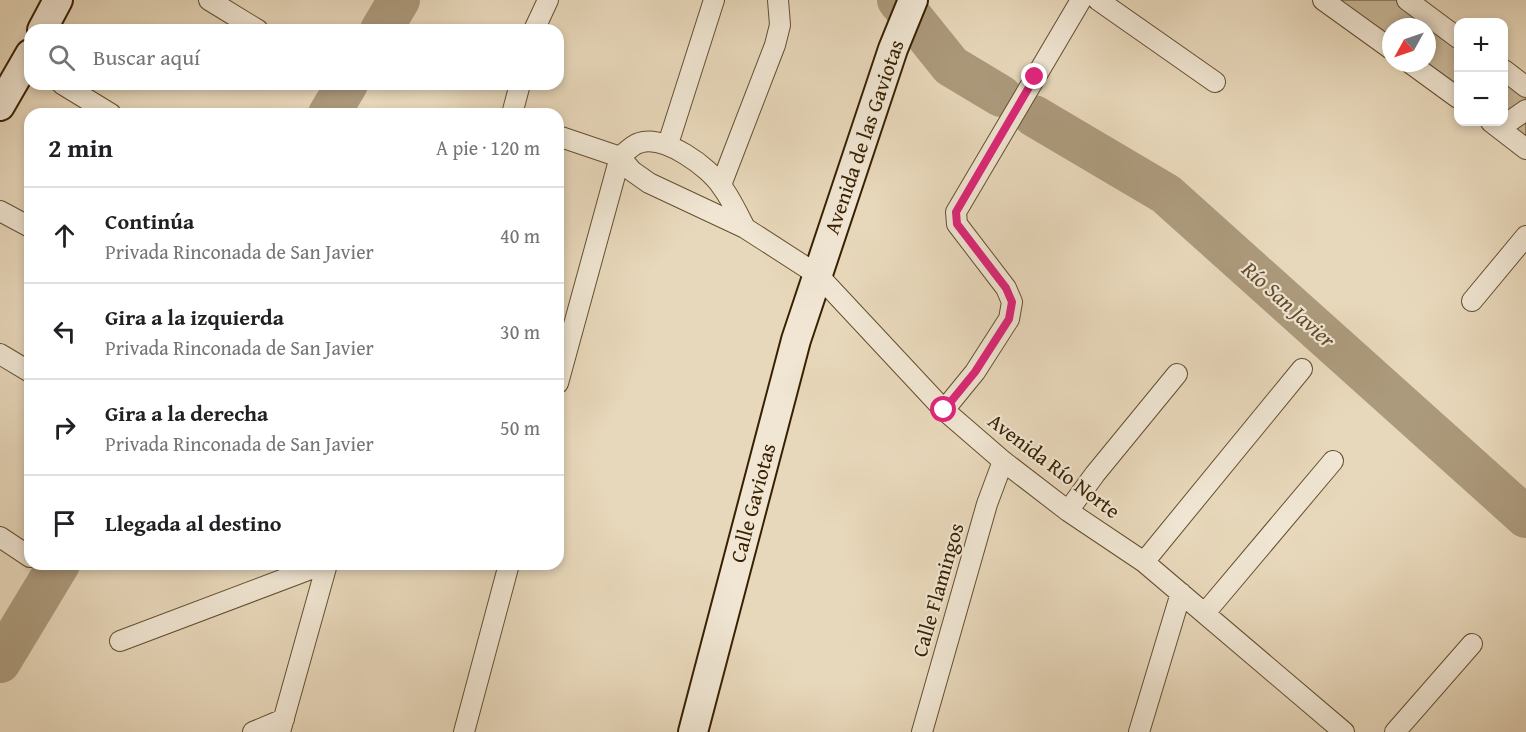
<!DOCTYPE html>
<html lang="es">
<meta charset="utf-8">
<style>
body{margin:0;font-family:"Gentium Book Plus",serif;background:#f6f6f6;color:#202124}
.controls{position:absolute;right:18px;top:18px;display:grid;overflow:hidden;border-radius:12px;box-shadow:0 3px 9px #0003}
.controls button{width:54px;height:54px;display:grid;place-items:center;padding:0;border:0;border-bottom:2px solid #e0e0e0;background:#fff;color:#202124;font:30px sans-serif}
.compass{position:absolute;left:1382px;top:18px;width:54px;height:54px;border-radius:50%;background:#fff;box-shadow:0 3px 9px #0003;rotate:230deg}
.stop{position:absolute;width:18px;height:18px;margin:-14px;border:4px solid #db2777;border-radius:50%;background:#fff}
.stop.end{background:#db2777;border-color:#fff;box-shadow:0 2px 6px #0008}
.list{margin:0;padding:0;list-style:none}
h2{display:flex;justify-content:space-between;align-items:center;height:78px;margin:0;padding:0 24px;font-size:26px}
h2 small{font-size:20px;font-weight:400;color:#757577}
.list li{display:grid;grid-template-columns:39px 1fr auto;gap:18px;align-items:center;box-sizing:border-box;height:96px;padding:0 24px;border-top:2px solid #e0e0e0}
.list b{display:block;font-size:22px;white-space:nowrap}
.list p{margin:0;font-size:20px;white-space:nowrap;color:#757577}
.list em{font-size:20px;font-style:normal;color:#757577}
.icon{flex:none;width:33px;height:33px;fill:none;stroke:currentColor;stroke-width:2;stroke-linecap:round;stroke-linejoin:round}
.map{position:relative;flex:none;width:1526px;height:732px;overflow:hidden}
.search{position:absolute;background:#fff;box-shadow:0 3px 9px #0003;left:24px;top:24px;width:540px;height:66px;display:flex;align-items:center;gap:15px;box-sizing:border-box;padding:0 21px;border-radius:18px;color:#757577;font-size:22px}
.panel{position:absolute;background:#fff;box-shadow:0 3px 9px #0003;left:24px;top:108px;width:540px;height:462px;border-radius:18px}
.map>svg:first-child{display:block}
</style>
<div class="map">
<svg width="1526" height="732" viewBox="0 0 1526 732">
<rect width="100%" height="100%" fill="#e8d8bb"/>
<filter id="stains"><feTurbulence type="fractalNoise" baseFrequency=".00333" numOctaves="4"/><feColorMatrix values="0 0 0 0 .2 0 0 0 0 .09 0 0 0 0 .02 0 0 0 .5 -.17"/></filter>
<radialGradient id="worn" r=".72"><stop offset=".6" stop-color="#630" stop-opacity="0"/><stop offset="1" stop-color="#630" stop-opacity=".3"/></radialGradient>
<path fill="#cab99b" stroke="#816d4e" stroke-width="1.5" d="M1329,0H1404L1458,39V94L1416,63H1427V27H1391V45Z
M1504,72L1526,89V143L1504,122Z"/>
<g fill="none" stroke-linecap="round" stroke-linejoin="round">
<path stroke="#ac9a7c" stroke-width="42" d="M898,0L951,66L1001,96
M381,30L399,0
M329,114L347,84
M1034,116L1166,194L1526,517
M0,662L59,564"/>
<defs>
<path id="street" d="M209,0L258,30
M1098,0L1215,82
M1323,0L1391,49
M1407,0L1458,38
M534,30L548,0
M1410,63L1458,98
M1504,70L1526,87
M62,84L111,114
M512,114L520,84
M1491,122L1526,149
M1500,128L1526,110
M558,136L620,157L632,171L649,183L745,228L818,275L944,410L1003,461L1068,511L1144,562L1344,732
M668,144L714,0
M620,157C625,153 632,145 639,143C664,134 709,167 722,187C731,199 738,214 745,228
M721,185L775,45L780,25L778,0
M0,211L30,227
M1472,301L1526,236
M0,354L30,372
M558,383L620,157
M944,410L975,372L1009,319L1012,302L1006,288L957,224L956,212L1081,0
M1068,511L1095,474L1177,374
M0,537L30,557
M1144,562L1302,369
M1205,613L1333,461
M120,641L324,564
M253,732L284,719
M280,732L327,564
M464,732L509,564
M922,732L987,504L1003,461
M1139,732L1181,593
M1395,732L1472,644"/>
<path id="secondary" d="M42,30L58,0
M0,106L30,54
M693,732L796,340L893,49L913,0"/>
</defs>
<use href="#street" stroke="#644f30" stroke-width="22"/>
<use href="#secondary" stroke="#382101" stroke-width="32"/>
<use href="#street" stroke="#f0e6d3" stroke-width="20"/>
<use href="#secondary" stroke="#f0e6d3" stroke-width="28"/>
</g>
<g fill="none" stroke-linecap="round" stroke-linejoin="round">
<path stroke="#db2777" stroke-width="8" d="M944,410L975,372L1009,319L1012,302L1006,288L957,224L956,212L1035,77"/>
</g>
<g text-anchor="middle" stroke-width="4.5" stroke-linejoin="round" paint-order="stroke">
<g font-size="21" fill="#382101" stroke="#f0e6d3">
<text transform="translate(864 137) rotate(-71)" y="7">Avenida de las Gaviotas</text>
<text transform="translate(1054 466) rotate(37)" y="7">Avenida Río Norte</text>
<text transform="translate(753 503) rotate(-75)" y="7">Calle Gaviotas</text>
<text transform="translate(938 590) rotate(-74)" y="7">Calle Flamingos</text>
</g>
<g font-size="22" font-style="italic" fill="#614b2c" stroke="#f0e6d3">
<text transform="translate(1289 304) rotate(42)" y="8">Río San Javier</text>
</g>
</g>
<rect width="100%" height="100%" filter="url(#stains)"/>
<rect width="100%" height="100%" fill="url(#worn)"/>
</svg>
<div class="controls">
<button>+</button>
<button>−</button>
</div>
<svg class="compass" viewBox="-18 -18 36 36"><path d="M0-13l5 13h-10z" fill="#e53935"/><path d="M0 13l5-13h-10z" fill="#757577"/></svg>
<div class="stop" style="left:944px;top:410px"></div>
<div class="stop end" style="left:1035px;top:77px"></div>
<div class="search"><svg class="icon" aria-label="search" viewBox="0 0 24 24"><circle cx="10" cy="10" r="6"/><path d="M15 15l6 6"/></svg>Buscar aquí</div>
<section class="panel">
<h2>2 min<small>A pie · 120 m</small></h2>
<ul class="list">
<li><svg class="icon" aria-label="ahead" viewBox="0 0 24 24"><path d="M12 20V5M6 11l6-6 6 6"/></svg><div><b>Continúa</b><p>Privada Rinconada de San Javier</p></div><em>40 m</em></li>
<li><svg class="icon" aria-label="left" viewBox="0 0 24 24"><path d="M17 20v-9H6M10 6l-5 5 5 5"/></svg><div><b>Gira a la izquierda</b><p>Privada Rinconada de San Javier</p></div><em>30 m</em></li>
<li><svg class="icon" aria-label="right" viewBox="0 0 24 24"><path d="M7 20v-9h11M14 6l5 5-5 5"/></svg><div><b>Gira a la derecha</b><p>Privada Rinconada de San Javier</p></div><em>50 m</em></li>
<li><svg class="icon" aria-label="arrive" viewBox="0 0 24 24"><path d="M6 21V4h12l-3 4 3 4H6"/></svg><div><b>Llegada al destino</b></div></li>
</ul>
</section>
</div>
